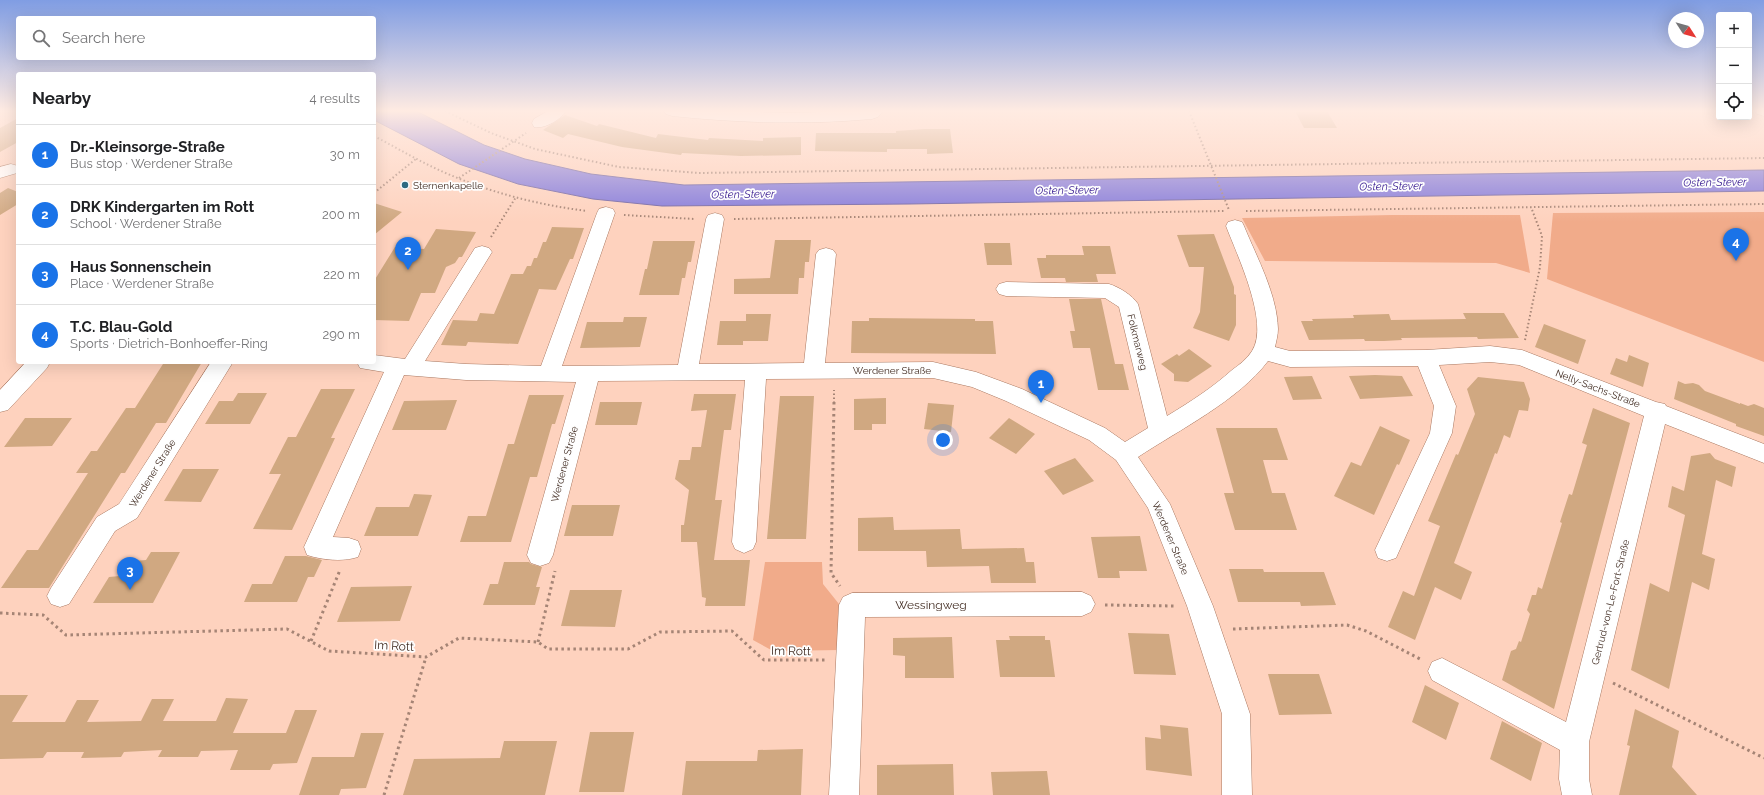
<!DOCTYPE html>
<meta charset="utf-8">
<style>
body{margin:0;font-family:Raleway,sans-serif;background:#f6f6f6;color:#202124}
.controls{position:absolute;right:12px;top:12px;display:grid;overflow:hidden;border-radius:4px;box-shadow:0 4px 16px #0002}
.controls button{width:36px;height:36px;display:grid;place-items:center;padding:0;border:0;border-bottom:1px solid #e0e0e0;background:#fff;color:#202124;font:20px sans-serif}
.compass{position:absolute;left:1668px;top:12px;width:36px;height:36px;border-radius:50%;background:#fff;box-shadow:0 4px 16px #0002;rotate:126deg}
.you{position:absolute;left:943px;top:440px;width:14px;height:14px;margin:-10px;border:3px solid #fff;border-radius:50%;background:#1a73e8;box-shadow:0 0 0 6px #1a73e833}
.badge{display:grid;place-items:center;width:26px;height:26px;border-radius:50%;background:#1a73e8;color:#fff;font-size:13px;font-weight:700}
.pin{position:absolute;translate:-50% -33px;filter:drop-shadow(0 1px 2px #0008)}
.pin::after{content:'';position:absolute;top:21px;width:14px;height:12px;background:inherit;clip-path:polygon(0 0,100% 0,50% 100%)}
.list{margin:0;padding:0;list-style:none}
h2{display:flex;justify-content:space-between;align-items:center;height:52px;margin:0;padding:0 16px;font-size:17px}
h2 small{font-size:13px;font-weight:400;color:#757577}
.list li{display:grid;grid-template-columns:26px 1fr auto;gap:12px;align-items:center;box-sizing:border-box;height:60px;padding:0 16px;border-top:1px solid #e0e0e0}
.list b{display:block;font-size:15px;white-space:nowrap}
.list p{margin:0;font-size:13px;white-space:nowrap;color:#757577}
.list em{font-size:13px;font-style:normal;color:#757577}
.icon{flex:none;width:22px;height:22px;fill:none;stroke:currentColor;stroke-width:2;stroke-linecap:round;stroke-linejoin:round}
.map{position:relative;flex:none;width:1764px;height:795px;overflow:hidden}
.search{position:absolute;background:#fff;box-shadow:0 4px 16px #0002;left:16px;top:16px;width:360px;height:44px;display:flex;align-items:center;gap:10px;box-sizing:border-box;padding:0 14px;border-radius:4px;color:#757577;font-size:15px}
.panel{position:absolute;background:#fff;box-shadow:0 4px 16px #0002;left:16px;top:72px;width:360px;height:292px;border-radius:4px}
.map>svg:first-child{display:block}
</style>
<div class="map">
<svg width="1764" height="795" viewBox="0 0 1764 795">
<rect width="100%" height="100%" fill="#fed2be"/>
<path fill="#f1ab8a" d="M1764,212V362L1547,279L1553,213Z
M1392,215H1520L1530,273L1496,263L1265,261L1242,218Z
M765,562H822L823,584L839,604L841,650L773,651L753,640Z"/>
<path fill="#847adb" stroke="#7063a4" d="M374,111H416L484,145L525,159L591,174L684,185L1764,170V191L909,204L662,206L593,199L518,184L459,164L374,120Z"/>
<path fill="#d0a881" d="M1295,111H1327L1337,128H1304Z
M565,115L597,126L599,124L656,138L658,134L708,140L709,138L763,141V138L801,137V155L741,156L682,153L681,155L622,147L568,134L563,138L543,130Z
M18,118V142L0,152V128Z
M925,129H950L953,153L927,154V149H887V152L815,151L816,133H896V131Z
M8,188L18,192V204L0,215V193Z
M374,203L402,212L374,235Z
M552,227L584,228L573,259H570L556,290L539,289L518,344L468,342L466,346L441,345L453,320L477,321L480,313L494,314L511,274H523L527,266H531L534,258H537L543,242H546Z
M436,229L476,232L462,257H459L455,263L446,267L435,293H421L409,321L374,320V281L395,247L424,249Z
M1214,234L1234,287V294L1236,295V325L1229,341L1193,328L1200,312L1204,267H1189L1177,235Z
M775,240H811L809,262H805L804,278H799L798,294H734V279L770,278Z
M653,241H695L691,262H688L685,278H682L679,295H639L645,269H647Z
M984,243H1010L1012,265H987Z
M1082,246H1110L1116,274H1096L1098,282H1066L1065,278H1041L1037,258H1046V255H1084Z
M1069,299H1101L1115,364H1123L1129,390H1098L1090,348H1073L1070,331H1075Z
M1463,313H1504L1519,338L1478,339L1477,337L1401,338L1402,340L1384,341H1365L1364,339L1309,340L1301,321H1313L1312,319L1354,318L1353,315L1389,314L1391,320L1466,319Z
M746,314H771L768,341H743V345H717L720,321H746Z
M624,317H647L640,347L580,348L587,322H623Z
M869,318L975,319V321H993L996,354L851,353L852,321H869Z
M1544,324L1586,340L1578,364L1535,347Z
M1189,349L1212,366L1188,382L1174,381V374L1161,364L1177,354L1179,356Z
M1629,355L1649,363L1643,387L1610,374L1616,358L1627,362Z
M169,362H202L166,423H156L125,473H121L49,588H1L27,550H38L88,473H76L91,451H97L126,408H135L163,364H168Z
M1375,375L1402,376L1413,396L1360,399L1349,376Z
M1312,376L1322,399L1293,400L1284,377Z
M1478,377L1524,382L1530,399L1528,411L1519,410L1510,438L1504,435L1497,454L1495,453L1454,563L1472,572L1461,600L1435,587L1415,640L1388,627L1403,591L1414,596L1440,526L1428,521L1456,454L1458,455L1475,414L1467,389Z
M1678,381L1685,384L1693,383L1699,385L1705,391L1740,404V403L1748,406L1754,404L1764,408V436L1736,426V424L1674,399Z
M321,389H355L331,438H335L292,530L253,529L281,474H269L288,437H296Z
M238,393H267L250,424H205L219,401H233Z
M694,394H736L731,430H724L715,500H722L714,560H750L745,606H705L706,598L702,597L697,542H681V525H684L689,490L675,479L679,460H690L692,447H701L707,410L691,411Z
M529,395H564L555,424H552L537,477H530L511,542H460L468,516H486L508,444H514Z
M780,396H814L806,539H767Z
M886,398V424H872V430H854V399Z
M457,400L446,430H392L404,401Z
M600,402H642L637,425H595Z
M928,403L954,405L951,432L924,429Z
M1593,408L1630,423L1554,709L1502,680L1511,651L1516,649L1519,641L1521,642L1530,614L1527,610L1532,595H1536L1538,587L1542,589L1562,523L1560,522L1569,494L1572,495L1587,445L1582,443Z
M25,418H72L52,446L4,447Z
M1009,418L1035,434L1016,454L989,438Z
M1380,426L1410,440L1399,465L1397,464L1374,515L1334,496L1351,462L1361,466Z
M1216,428H1277L1288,460H1263L1272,493H1285L1297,530H1235L1224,493H1234Z
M1710,453L1715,459L1736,467L1732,487L1716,480L1702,554L1715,559L1709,590L1692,582L1669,689L1631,670L1650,583L1669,592L1685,515L1668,507L1672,486L1684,491L1691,456Z
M1075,458L1094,481L1063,495L1044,471Z
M183,469H219L201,502L164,501Z
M414,494L432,495L418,536H364L376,507H409Z
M572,505H620L613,536H564Z
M893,517L894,530L960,529L962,549L1024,548L1026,562H1034L1036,583H991L989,566L927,567L926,551H858V518Z
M1140,536L1147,571H1119L1120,578H1098L1091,537Z
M151,552H180L153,603H93L109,577L120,576L123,571H126L133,561L146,560Z
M285,556H306L322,560L314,577H308L297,602H244L252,584H272Z
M504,562H529L531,564L542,567L536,587H540L535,605H483L490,584H498Z
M1229,569H1263L1264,572H1324L1336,605L1301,606L1300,602H1238Z
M412,586L400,621L337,622L351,587Z
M570,590H622L615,627L561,626Z
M1128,633L1169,634L1176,675L1134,674Z
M1009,636H1045V640H1050L1055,677H1000L996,640H1010Z
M952,637L954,678H905V656L893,655V638Z
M1268,674H1319L1332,714L1279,715Z
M1425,685L1459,703L1446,740L1412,722Z
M0,695H28L12,722H65L77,700H99L87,722L141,721L152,699H174L163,721H216L226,698L248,699L233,733H286L295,710H317L297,763L273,764L270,770H230L238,750L201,751L198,757H158L162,750L124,752L121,757L81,758L84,752H47L43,758L0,759Z
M1635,709L1679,731L1672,767L1697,795H1619L1630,746L1627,745Z
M1502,721L1542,743L1531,781L1490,759Z
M1160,725L1188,728L1192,776L1146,770L1145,737L1161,739Z
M590,732H634L624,792H579Z
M361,733H384L366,788L341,789L339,795H299L312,757H354Z
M504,741H557L545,795H403L414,759L500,758Z
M803,749L801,795H682L686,761H757L758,750Z
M953,764L954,795H877V765Z
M1047,771L1050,795H993L991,772Z"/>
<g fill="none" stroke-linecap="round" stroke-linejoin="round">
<defs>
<path id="minor" d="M548,111H566C560,120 545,129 534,127L532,123L534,119Z
M664,111H714L792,113L850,111H883L878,117L872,119C805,125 739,123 672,116L666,114Z
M1755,111H1764V116L1757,114Z
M11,164L18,166L17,173L0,178V167Z
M606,207L613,209L615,213L562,366L678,365L706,219L708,215L715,213L722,215L724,219L699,364L804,363L816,254L819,250L826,248L833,250L836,254L825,363L933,362L976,372L1022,389L1105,428L1125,442L1148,428L1119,307L1105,298L1006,296L999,294L996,289L999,284L1006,282L1109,284C1119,287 1132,295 1138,304L1167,416C1190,402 1212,388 1232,370C1239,365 1247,359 1252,351C1270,323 1237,255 1226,226L1228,222L1235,220L1242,222L1244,226C1257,258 1277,294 1278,329C1278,335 1276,342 1275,347L1290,351L1426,350L1490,346L1522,350L1656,402L1665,404L1666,406L1764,444V463L1665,424L1589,742V779L1592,795H1562L1559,779L1560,750L1432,680L1428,671L1432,662L1442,658L1566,722L1644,416L1519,365L1490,362L1439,365L1456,406L1452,433L1396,558L1387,561L1378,558L1375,550L1430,433L1434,406L1418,366L1290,367L1268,361C1239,400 1179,430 1138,457L1170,504L1213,606L1250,714L1252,795H1222V714L1187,606L1148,508L1116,460L1089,440L1006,401L972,387L933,378L766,379L756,542L753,549L744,553L735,549L732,542L745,380L598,381L553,555L549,563L540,566L531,563L527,555L576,382L466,380L404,375L333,537L349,538L358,541L361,549L358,557C343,562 322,560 307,555L304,547L384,372L360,368L357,362H374V355L405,359L475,248L482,246L489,248L492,252L425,361L466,364L541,366L597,213L599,209Z
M26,362H50L47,368L8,410L0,412V390Z
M211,362H233L137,518L115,531L69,604L60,607L51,604L47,596L51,588L97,517L119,504Z
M1082,592L1091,596L1095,604L1091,612L1082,616L865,617L859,795H829L839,605L843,597L852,593Z"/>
</defs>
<use href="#minor" stroke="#a97861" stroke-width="1"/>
<path stroke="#a58475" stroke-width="2" stroke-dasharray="1.5 2.5" stroke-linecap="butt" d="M445,111L491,133L535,149L619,167L699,173L1764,158
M1189,111L1229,210
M374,136C399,149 422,163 448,174C492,193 539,205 587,211
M459,178L526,133
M374,193L417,158
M1246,211L1764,204
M624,215L695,219
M734,219L1225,211
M491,237L516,197
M1525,340L1540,267L1542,236L1531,207
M834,403V390"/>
<path stroke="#a58475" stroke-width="3" stroke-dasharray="2.5 3.5" stroke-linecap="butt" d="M834,402L831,573L840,586
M1105,605L1176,606
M0,613L43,615L66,635L287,629L329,651L426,657L459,638L538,642L548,649H628L660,632L732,631L764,660H825
M1233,629L1347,625L1366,631L1422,660
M311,641L340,570
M538,642L555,571
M1613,683L1764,758
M384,795L426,657"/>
<use href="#minor" fill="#fff" fill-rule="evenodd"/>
</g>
<linearGradient id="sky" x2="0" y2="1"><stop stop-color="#809de3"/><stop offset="0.5" stop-color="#ffebe2"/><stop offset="1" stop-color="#ffebe2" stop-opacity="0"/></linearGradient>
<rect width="1764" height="222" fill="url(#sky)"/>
<circle fill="#2f6b82" stroke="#fefefe" stroke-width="1.5" cx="405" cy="185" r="4"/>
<g text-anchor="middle" stroke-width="3.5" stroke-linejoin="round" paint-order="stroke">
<g font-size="10" fill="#432e24" stroke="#fefefe" text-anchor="start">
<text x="413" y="189">Sternenkapelle</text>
</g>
<g font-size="10" fill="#432e24" stroke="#fefefe">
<text transform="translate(1138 342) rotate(76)" y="4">Folkmarweg</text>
<text x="892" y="374">Werdener Straße</text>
<text transform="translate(1598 388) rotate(21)" y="4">Nelly-Sachs-Straße</text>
<text transform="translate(564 464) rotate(-75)" y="4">Werdener Straße</text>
<text transform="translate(152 473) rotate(-58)" y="4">Werdener Straße</text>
<text transform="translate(1171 538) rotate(67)" y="4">Werdener Straße</text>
<text transform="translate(1610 602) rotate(-76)" y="4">Gertrud-von-Le-Fort-Straße</text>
</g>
<g font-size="11" font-style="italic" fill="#3f2394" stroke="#fefefe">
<text transform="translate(1715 182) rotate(-1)" y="4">Osten-Stever</text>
<text transform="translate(1391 186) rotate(-1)" y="4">Osten-Stever</text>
<text transform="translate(1067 190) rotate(-1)" y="4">Osten-Stever</text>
<text transform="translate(743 194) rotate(-1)" y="4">Osten-Stever</text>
</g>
<g font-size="12" fill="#432e24" stroke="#fefefe">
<text x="931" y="609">Wessingweg</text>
<text transform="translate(394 646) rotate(3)" y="4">Im Rott</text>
<text transform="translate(791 651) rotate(1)" y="4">Im Rott</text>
</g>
</g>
</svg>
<div class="controls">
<button>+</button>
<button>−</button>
<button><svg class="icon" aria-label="locate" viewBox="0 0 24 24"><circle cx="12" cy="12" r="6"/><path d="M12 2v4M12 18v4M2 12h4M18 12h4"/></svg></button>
</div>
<svg class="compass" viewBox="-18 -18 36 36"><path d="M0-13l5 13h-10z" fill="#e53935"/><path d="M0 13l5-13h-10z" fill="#757577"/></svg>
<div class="you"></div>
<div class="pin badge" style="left:1041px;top:403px">1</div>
<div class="pin badge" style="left:408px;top:270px">2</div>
<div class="pin badge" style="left:130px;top:590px">3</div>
<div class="pin badge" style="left:1736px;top:261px">4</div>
<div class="search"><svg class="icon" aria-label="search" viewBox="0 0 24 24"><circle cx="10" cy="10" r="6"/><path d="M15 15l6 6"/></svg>Search here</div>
<section class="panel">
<h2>Nearby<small>4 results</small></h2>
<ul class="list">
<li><span class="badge">1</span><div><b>Dr.-Kleinsorge-Straße</b><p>Bus stop · Werdener Straße</p></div><em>30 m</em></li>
<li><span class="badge">2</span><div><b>DRK Kindergarten im Rott</b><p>School · Werdener Straße</p></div><em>200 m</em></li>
<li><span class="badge">3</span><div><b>Haus Sonnenschein</b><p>Place · Werdener Straße</p></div><em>220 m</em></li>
<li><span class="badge">4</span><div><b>T.C. Blau-Gold</b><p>Sports · Dietrich-Bonhoeffer-Ring</p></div><em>290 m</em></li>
</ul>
</section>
</div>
